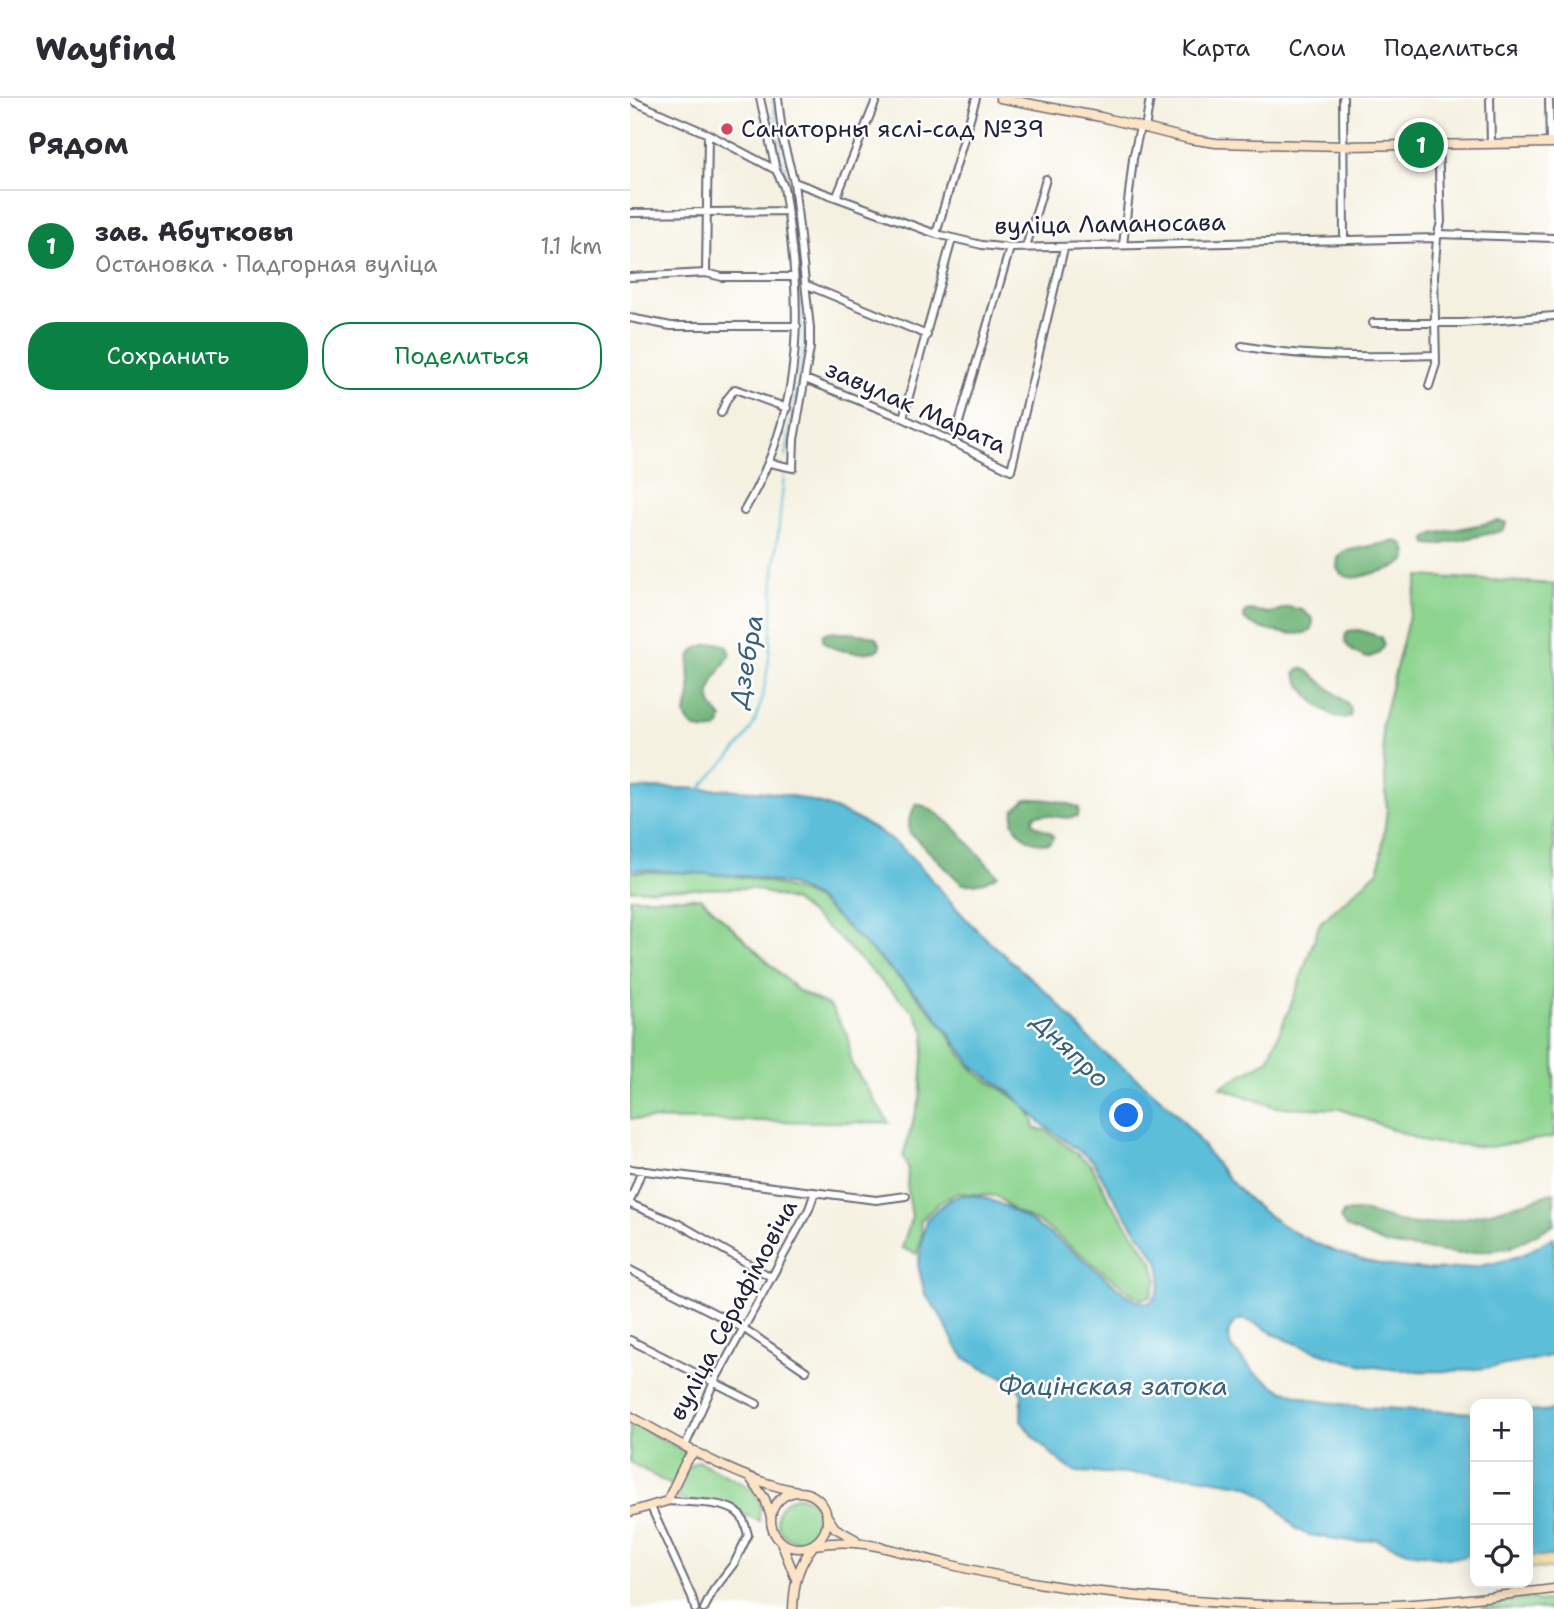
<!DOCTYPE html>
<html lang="ru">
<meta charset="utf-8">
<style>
body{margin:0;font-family:"Shantell Sans",sans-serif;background:#f2f2f3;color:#2b2b33}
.controls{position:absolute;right:21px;bottom:21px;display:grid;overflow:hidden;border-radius:14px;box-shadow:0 4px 18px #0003}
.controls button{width:63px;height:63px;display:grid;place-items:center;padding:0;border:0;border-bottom:2px solid #e1e1e2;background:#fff;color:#2b2b33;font:35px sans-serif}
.you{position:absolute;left:497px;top:1018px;width:24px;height:24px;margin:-18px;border:5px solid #fff;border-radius:50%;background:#1a73e8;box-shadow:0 0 0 10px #1a73e833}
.badge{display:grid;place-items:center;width:46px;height:46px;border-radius:50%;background:#0b8043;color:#fff;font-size:23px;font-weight:700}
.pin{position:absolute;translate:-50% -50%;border:4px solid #fff;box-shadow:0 2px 7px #0006}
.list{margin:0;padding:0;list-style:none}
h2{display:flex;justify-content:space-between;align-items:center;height:91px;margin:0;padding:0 28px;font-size:30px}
h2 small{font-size:23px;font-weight:400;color:#7c7c81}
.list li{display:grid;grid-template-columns:46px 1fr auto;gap:21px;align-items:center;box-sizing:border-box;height:112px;padding:0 28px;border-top:2px solid #e1e1e2}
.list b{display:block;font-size:26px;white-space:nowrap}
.list p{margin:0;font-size:23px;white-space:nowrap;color:#7c7c81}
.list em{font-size:23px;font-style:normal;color:#7c7c81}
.actions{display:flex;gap:14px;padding:21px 28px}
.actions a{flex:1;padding:16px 0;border:2px solid #0b8043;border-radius:28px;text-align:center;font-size:24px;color:#0b8043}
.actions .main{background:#0b8043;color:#fff}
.icon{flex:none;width:38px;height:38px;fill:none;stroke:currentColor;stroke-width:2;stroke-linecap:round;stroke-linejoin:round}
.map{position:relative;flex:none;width:924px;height:1511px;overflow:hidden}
header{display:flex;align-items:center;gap:42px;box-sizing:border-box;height:98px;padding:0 35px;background:#fff;border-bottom:2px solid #e1e1e2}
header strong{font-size:33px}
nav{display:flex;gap:38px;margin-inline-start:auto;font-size:24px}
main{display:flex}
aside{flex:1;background:#fff}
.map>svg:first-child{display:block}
</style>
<header>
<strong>Wayfind</strong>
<nav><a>Карта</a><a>Слои</a><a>Поделиться</a></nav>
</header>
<main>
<aside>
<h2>Рядом<small></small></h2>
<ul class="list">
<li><span class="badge">1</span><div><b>зав. Абутковы</b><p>Остановка · Падгорная вуліца</p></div><em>1.1 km</em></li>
</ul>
<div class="actions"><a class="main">Сохранить</a><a>Поделиться</a></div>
</aside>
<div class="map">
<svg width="924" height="1511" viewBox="0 0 924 1511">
<rect width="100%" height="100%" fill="#fff"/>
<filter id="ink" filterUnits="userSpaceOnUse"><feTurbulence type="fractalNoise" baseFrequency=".0143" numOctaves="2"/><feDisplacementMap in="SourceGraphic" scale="14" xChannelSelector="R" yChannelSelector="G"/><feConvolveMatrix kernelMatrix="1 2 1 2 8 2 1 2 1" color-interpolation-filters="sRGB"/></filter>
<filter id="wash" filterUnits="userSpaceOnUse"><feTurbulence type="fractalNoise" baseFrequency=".00686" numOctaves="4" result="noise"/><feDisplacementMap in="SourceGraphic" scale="28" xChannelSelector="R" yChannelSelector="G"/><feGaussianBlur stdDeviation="1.57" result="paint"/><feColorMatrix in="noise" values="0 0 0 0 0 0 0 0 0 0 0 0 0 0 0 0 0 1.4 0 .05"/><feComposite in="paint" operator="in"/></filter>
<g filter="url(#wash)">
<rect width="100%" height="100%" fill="#f5f1e1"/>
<path fill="#8dd48f" stroke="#587b65" stroke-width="2" d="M789,478L924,486V1039L859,1049L795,1044L710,1011L645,1009L590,989L638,962L663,902L690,825L749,772L757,712L752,626Z
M0,774C65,775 132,772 190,804C229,841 269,878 305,918C320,935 328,957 346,974C364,990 404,1003 405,1031L416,1032L461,1067L480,1103L523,1164L527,1182L520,1199L511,1201L502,1196L412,1126L383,1112L367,1098L327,1095L309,1105L290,1123L292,1135L287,1156L272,1150L282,1118L277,1088L278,1070L273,1058L290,1001L295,934L284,914L255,887L205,836L164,803L121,790L0,792Z
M0,800H71L167,892L200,908L218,938L221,965L259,1025L0,1021Z
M0,1325L57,1354L42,1388L0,1364Z
M68,1363L121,1390L130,1403L129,1423L107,1413L46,1400C46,1386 55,1368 68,1363Z
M147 1421a22 22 0 1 1 44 0a22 22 0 1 1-44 0Z
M903,1500L907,1504L924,1502V1511H853V1506Z"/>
<path fill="#72b67a" stroke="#4a6c5a" stroke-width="2" d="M868,423L876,424L875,429L871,433L808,447L798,446L796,444V441L803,436Z
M766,443L773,446C787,467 760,471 744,475C736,477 725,482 716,478C710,476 710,475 707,470L708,460L715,453Z
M658,509L672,512L683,521L682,532C669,541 625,532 614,521L615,514L619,512L640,515Z
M729,532L751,539L754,547L748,556L737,560C725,556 708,546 718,533Z
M198,534C212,536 235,534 246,540L250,547L249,551C236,558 203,554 193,543V537Z
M87,545L97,548L100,556C93,571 75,587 81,605C83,611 88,615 92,620L90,628L86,631C72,635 60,631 55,617C56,609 60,603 60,595C62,568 48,549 87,545Z
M671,570L678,573L718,606L721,611L720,619C700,625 669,592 665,575Z
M396,701C411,700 435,703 449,710L448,718C433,723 420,715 405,717L402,724C408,733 420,730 424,739L420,745C404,748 390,739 383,724L384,712Z
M286,705C322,717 342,752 368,777C356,785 347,787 332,786L279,734V722Z
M924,1094V1127L879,1150L830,1156L755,1146L716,1129L710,1121L713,1115C737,1107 762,1126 787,1126C822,1126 891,1107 924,1094Z"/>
<path fill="#eeda9e" stroke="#887e6c" stroke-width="2" d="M898,1458H924V1471L898,1470Z"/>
<path fill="#5bbed9" stroke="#3e708a" stroke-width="2" d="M40,690C100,692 157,688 214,715C236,725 259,738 277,755C300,777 319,804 342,827C366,851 392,872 417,895C437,913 452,936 473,954C498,974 524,992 547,1016C569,1039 585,1068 608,1091C677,1162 791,1190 886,1159C900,1155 911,1145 924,1139V1256L920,1258C850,1275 773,1281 703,1259C685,1253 666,1246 648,1238C638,1233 626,1224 615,1222C609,1221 609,1222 604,1224L598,1235L601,1249L625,1275L651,1292L683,1302L732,1309L845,1315V1454L832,1459L818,1460L778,1454L745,1441L727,1444L679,1437L667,1432L642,1404L617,1387L561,1378L447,1374C434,1370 398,1335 391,1322L392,1297L385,1284L352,1270L335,1260L326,1248L310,1217L295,1196L288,1167L296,1122C305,1112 322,1097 336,1097C373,1095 447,1156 475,1179C488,1189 504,1208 521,1204C532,1192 533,1178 528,1163L487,1105L463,1063L411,1025L382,996L344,969L298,907L188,801L161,787L125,779L0,771V691Z
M924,1312V1458H898V1314Z"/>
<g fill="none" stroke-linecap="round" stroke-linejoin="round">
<path stroke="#5bbed9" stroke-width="2" d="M143,0L150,58L159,86L161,101L174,247L156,359
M70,691C87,669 109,654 122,629C141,593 142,516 144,475C147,443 151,410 154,378"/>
</g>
</g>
<g filter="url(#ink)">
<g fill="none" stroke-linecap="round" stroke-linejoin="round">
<defs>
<path id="street" d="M713,0L714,141
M860,0L861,45
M919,0L920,45
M0,2L78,36L146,72
M515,31L520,0
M164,84L306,136L352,147L380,150L807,140
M207,98L247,0
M0,115L157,113
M306,136L346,0
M809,136L924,140
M493,147L503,61L510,29
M396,149L416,81
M76,175L78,36
M0,179L76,175L92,179H164
M177,187L297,237
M0,220L41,228H167
M743,225H832L924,218
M612,248C676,260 741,259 806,257
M175,281L273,320L381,372L434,150
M799,288L806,266L804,178L807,140L811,124L808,46
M91,315L97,301L105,291L157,310
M273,320L322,141
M323,345L380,150
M140,365L163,370L164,342L180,250V230L164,84L153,43L148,0
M114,413C177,306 172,207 154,89L146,72L130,0
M0,1071L246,1102L276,1098
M0,1103L12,1072
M0,1106L49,1126L141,1179
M0,1172L113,1230L176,1273
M0,1242L127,1306
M55,1348L84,1284L179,1111L185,1094
M37,1403C55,1404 97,1403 109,1416C115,1422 116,1430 118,1437L105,1464L83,1493L74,1511
M21,1409L62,1499L65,1511"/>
<path id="secondary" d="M370,0L471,19L559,41L586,45L714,48L924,45
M0,1318C53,1347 108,1382 167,1393
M121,1381L135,1401L141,1419
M141 1422a28 28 0 1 1 56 0a28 28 0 1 1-56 0Z
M0,1414L37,1403L56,1363L65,1353
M197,1418L205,1430L225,1441
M151,1444L165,1479
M163,1511C164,1485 168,1467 184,1447C232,1438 266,1454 313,1465C359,1476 406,1486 454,1492C548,1504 644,1510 739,1508C801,1507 863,1498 924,1491"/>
</defs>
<use href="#street" stroke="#6c6a75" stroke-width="10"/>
<use href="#secondary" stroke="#6c6a75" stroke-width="11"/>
<use href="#street" stroke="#fff" stroke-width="6"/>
<use href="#secondary" stroke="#fee4c6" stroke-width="8"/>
</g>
</g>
<circle fill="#d1495b" stroke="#fff" stroke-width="2.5" cx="97" cy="31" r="7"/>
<g text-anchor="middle" stroke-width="5" stroke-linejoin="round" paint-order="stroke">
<g font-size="24" fill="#22223b" stroke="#fff" text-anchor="start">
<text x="111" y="39">Санаторны яслі-сад №39</text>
</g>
<g font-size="24" fill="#22223b" stroke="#fff">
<text transform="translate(480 126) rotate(-1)" y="8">вуліца Ламаносава</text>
<text transform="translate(286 309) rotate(24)" y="8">завулак Марата</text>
<text transform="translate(103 1212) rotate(-62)" y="8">вуліца Серафімовіча</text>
</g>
<g font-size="26" font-style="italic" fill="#39607a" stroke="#fff">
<text transform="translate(116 563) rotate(-80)" y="9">Дзебра</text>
<text transform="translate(441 952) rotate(44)" y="9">Дняпро</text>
<text x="483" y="1297">Фацінская затока</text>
</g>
</g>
</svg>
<div class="controls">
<button>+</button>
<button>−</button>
<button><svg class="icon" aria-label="locate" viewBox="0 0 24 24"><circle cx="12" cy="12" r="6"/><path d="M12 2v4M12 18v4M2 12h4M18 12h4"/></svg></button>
</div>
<div class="you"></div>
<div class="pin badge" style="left:791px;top:47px">1</div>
</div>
</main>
